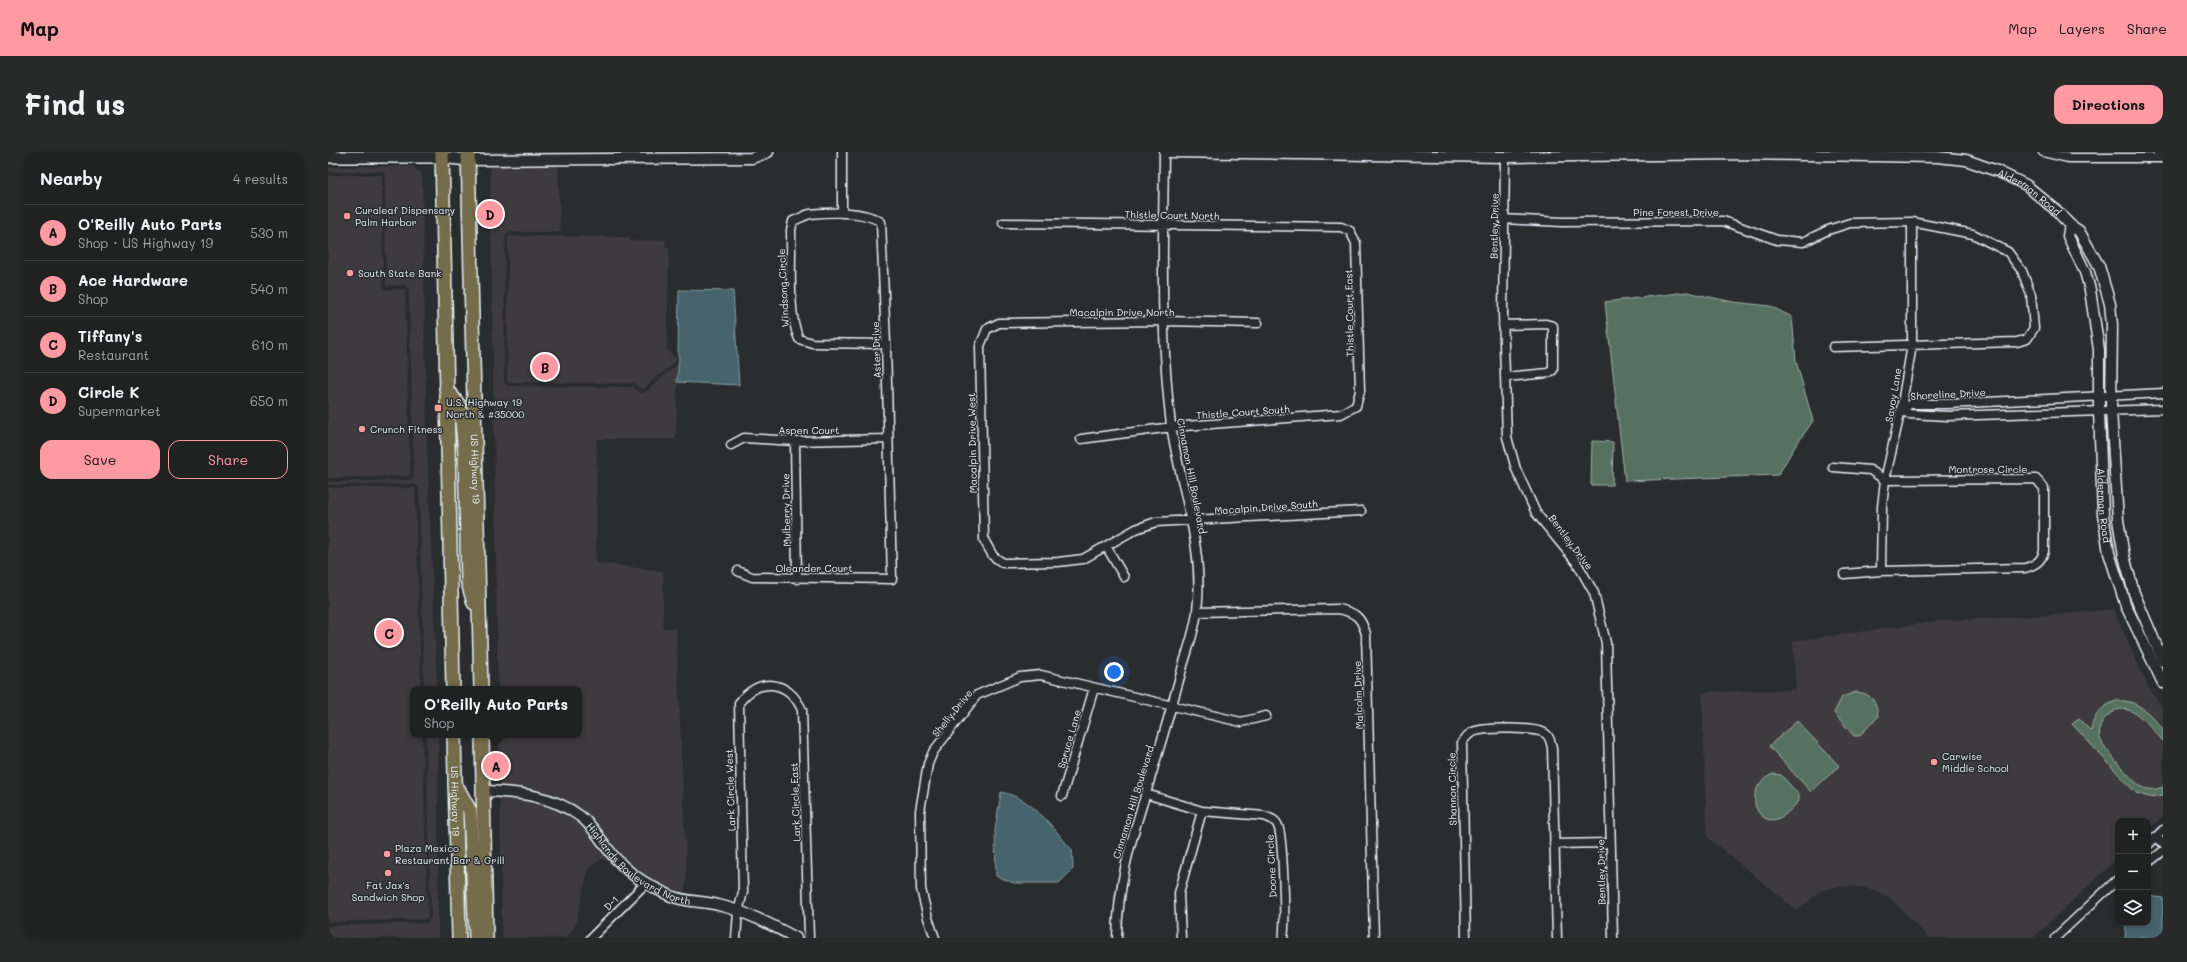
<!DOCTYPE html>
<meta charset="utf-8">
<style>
body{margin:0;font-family:Mali,sans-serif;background:#282a2a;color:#f1f3f6}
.controls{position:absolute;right:12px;bottom:12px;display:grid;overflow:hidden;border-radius:8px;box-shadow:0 2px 6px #0003}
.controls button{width:36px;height:36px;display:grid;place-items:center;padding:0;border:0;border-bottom:1px solid #3d3f40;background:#202222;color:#f1f3f6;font:20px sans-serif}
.you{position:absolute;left:786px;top:520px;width:14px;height:14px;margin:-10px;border:3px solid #fff;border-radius:50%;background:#1a73e8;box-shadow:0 0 0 6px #1a73e833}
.badge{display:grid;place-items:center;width:26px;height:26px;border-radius:50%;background:#ff9aa2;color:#111;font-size:13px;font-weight:700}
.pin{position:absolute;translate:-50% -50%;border:2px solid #fff;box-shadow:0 1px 4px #0006}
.popup{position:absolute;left:82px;top:534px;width:172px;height:52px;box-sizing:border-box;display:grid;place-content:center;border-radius:8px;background:#202222;filter:drop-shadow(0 1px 3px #0005);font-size:13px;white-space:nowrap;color:#a2a4a5}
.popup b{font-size:15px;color:#f1f3f6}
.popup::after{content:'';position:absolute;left:50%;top:100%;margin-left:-8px;border:8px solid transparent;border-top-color:#202222}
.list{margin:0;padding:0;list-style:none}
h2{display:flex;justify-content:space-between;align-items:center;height:52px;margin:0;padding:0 16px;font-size:17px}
h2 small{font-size:13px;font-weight:400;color:#a2a4a5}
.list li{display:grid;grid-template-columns:26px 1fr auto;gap:12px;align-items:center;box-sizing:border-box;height:56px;padding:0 16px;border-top:1px solid #3d3f40}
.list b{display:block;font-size:15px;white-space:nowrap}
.list p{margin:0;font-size:13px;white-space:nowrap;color:#a2a4a5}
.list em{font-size:13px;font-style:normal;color:#a2a4a5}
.actions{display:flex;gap:8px;padding:12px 16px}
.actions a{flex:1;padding:9px 0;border:1px solid #ff9aa2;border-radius:12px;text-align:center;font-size:14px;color:#ff9aa2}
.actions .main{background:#ff9aa2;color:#111}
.icon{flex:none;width:22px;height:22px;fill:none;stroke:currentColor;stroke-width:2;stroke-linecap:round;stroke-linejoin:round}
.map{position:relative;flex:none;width:1835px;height:786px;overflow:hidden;border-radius:12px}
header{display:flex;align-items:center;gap:24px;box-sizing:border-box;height:56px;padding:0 20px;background:#ff9aa2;color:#111}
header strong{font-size:19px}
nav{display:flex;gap:22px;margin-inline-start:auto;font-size:14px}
.intro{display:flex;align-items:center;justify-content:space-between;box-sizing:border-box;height:96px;padding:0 24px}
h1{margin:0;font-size:28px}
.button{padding:10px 18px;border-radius:12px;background:#ff9aa2;color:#111;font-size:14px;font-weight:700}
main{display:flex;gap:24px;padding:0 24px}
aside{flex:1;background:#202222;border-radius:12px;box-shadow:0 2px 6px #0003}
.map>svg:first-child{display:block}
</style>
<header>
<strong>Map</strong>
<nav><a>Map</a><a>Layers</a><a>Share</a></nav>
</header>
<div class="intro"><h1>Find us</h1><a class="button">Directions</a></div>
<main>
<aside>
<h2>Nearby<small>4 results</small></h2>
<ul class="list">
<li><span class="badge">A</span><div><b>O'Reilly Auto Parts</b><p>Shop · US Highway 19</p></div><em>530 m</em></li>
<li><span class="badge">B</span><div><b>Ace Hardware</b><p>Shop</p></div><em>540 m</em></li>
<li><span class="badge">C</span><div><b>Tiffany's</b><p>Restaurant</p></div><em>610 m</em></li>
<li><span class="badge">D</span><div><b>Circle K</b><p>Supermarket</p></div><em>650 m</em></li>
</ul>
<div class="actions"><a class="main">Save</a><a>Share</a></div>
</aside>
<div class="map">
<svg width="1835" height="786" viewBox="0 0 1835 786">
<rect width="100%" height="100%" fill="#2a2d2e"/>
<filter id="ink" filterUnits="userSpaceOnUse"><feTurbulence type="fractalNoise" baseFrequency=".025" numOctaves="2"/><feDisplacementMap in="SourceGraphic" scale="8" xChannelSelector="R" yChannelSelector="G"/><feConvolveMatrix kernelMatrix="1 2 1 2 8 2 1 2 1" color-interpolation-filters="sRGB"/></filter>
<g filter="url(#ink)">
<path fill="#3e3b3c" d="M162,0H362L162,3Z
M162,12H230L232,80H180L177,84L176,230L179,234L305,235L312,241H316L350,212L348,287H269L268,411L335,419V476H348L358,711V731L356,742L345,740L320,727L295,708L248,656L214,640L172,635L171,583H251V537H170Z
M84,14L94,22L99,294L109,537H96L91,336L87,332L0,333V330L82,328L86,324L81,137L77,133L58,134L57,23L54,19L0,20V15Z
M0,23H54L55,138L77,137L82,324L0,326Z
M180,84L302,85V89L338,88L337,95H341L339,197L349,208L314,238L306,231L179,230Z
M0,336H87L93,537H85V583H94L100,767L0,770Z
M1785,457L1822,539L1835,556V664L1820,678V669H1790V706L1705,786H1601L1563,747L1548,738L1531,735L1512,734L1493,739L1469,758L1379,685L1374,540L1468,538L1465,489L1613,469L1727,463Z
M98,583H110V786H0V774L99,771L103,767Z
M172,644L212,650L245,664L311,731L307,735L283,709L273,707L260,717L248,772L238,786H174Z"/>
<path fill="#567160" stroke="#9fb1ac" d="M1359,140L1405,150L1442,154L1464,165L1468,209L1485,269L1466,296L1450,323L1297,329L1277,150Z
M1264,289L1285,290L1284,333H1263Z
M1528,540C1544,541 1549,551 1550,565L1531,584H1526L1506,561L1514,545Z
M1788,549C1811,547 1821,562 1835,577V589C1822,575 1801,543 1779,564C1773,569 1770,578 1772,586C1774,595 1806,631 1814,635C1821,638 1828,638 1835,635V643L1821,645L1808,641L1744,572L1751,567L1763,579C1765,564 1773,554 1788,549Z
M1469,569L1511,614L1483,640L1441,594Z
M1445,622L1453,623L1471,643V649C1465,655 1458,664 1449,667C1427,674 1414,635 1445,622Z"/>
<path fill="#47646c" stroke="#879ca4" d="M351,138L405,139L411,233L349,230L351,206L350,204Z
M673,640C705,646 724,675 744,698L745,717L731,731H686L668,724L667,678Z
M1820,744L1835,746V786H1797L1798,771H1820Z"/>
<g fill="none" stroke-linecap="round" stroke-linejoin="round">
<defs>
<path id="minor" d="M514,0V61
M1715,0L1740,6H1835
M1177,5L1175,161L1179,285L1188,317L1208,361L1249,411L1266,441L1278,491L1285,786
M1175,67L1234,70L1395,69L1449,88L1475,90L1500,78L1522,71L1584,70L1645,82L1680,100L1694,119L1703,143L1706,176L1699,187L1689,190L1505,195
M675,71L1013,75L1022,79L1028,91L1032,239L1028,254L1013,262L844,275L753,287
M930,171L835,169L671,171L659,177L652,194L656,388L665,404L675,411L730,410L755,407L808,377L828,370L1033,359
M1175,173L1218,172L1225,174V218L1220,221L1178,225
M1835,241L1620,252H1583L1573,257L1581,262L1620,264L1835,257
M467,289L469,427
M403,293L416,286L467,289L560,287
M1505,315L1542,318L1557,328L1708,327L1716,336V399C1713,410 1707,413 1697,416L1553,419L1516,422
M778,394L796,425
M410,419L424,425L564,427L558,192L553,70C535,58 503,60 482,62C477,63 471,67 465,69L463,78C464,108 459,161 471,187L484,191L558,192
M1553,419L1554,355L1557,328L1573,257L1584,193V70
M869,460L1011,457C1028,461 1033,465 1038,482L1046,786
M818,642L874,659
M734,644L766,536
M1827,685L1835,691
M1226,692L1282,691
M1820,693L1835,678
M1820,711L1835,699
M263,786L318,731
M408,786L410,760L415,740L411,551C430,525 460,527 474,558L481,786
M607,786L600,766L593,737L592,659L600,612L605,600L649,543L692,525L713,523L913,570L938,564
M789,786C790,732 802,691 818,641C830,601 842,561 853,521C858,501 867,480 869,459C877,395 852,335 843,273C832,182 835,91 836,0
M853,786L851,741L874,659L936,664C942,666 948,668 950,674C955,684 958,774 955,786
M1138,786L1134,591C1137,586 1140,582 1145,580C1156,575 1209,575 1218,582C1222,585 1223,591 1224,596L1229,786
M1727,786L1790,727"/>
<g id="tertiary">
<path id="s1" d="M840,0L1177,5L1409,2L1609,5L1638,8L1669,19L1698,33L1729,59L1742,73L1751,79L1771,114L1782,152L1784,173L1783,258L1790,368L1796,404L1806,441L1835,509"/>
<path d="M139,8L424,6L440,0"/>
<path id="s2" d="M1742,73L1740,84L1757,120L1762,138L1771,198V259L1775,362L1781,401L1798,454L1835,531"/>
<path id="s3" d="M155,639C188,640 225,643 253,665C269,677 277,697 292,711C305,725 325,736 343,744C356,750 375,749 390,753C417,759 444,773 468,786"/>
</g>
<path id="secondary" d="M0,5H114L139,8"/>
<g id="trunk">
<path d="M114,0L125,537"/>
<path id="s4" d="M140,0L153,537"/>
<path d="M118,237L131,253L133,260L137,301L140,431L146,451"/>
<path id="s5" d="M126,583L131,786"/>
<path d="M154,583L158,786"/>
<path d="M127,632L142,659L148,786"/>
</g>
</defs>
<use href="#minor" stroke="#e8f1f8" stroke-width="11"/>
<use href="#tertiary" stroke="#e8f1f8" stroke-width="13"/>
<use href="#secondary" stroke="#e8f1f8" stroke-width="14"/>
<use href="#trunk" stroke="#e8f1f8" stroke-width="16"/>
<use href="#minor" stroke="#2a2d2e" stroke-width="8"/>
<use href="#tertiary" stroke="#2a2d2e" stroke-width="10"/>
<use href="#secondary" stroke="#2a2d2e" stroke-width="11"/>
<use href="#trunk" stroke="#746c4b" stroke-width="13"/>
</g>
</g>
<g fill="#ff9aa2" stroke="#2a2d2e" stroke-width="1.5">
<circle cx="19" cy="64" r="4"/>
<circle cx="22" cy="121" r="4"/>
<rect x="106" y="252" width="8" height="8" rx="2"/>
<circle cx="34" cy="277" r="4"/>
<circle cx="1606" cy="610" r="4"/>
<circle cx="59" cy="702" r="4"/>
<circle cx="60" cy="721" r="4"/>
</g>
<g text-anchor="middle" stroke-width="3" stroke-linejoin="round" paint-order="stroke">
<g font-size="10" fill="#e8f1f8" stroke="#2a2d2e">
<text dy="4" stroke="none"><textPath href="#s1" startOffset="870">Alderman Road</textPath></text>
<text x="1348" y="64">Pine Forest Drive</text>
<text transform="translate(844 63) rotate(1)" y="4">Thistle Court North</text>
<text transform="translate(1166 74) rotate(-89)" y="4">Bentley Drive</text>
<text transform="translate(455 136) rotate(-93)" y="4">Windsong Circle</text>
<text x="794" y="164">Macalpin Drive North</text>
<text transform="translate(1021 161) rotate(-91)" y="4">Thistle Court East</text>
<text transform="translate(548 198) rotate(-92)" y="4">Aster Drive</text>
<text transform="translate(1620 242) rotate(-3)" y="4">Shoreline Drive</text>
<text transform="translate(1565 243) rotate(-80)" y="4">Savoy Lane</text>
<text transform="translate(915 260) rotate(-4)" y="4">Thistle Court South</text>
<text x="481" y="282">Aspen Court</text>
<text transform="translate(644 291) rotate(-91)" y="4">Macalpin Drive West</text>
<text dy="4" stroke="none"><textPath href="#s4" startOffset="317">US Highway 19</textPath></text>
<text x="1660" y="321">Montrose Circle</text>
<text transform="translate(864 324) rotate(79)" y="4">Cinnamon Hill Boulevard</text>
<text dy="4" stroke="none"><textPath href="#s2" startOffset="286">Alderman Road</textPath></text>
<text transform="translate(938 355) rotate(-4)" y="4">Macalpin Drive South</text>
<text transform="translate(458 358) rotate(-91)" y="4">Mulberry Drive</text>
<text transform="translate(1243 390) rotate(53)" y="4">Bentley Drive</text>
<text x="486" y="420">Oleander Court</text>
<text transform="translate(1030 543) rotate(-92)" y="4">Malcolm Drive</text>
<text transform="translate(624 561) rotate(-51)" y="4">Shelly Drive</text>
<text transform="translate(741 587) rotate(-74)" y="4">Spruce Lane</text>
<text transform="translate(1124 637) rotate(-91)" y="4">Shannon Circle</text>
<text transform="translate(402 638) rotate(-92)" y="4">Lark Circle West</text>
<text dy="4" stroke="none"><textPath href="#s5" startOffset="66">US Highway 19</textPath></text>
<text transform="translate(467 650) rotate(-92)" y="4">Lark Circle East</text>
<text transform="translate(805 650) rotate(-73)" y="4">Cinnamon Hill Boulevard</text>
<text dy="4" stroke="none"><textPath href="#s3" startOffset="179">Highlands Boulevard North</textPath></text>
<text transform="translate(943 714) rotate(-93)" y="4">Doone Circle</text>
<text transform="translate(1273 720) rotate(-91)" y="4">Bentley Drive</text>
<text transform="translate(283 751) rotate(-45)" y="4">D-1</text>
</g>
<g font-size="10" fill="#e8f1f8" stroke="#2a2d2e" text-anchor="start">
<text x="27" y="62">Curaleaf Dispensary<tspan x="27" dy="12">Palm Harbor</tspan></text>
<text x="30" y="125">South State Bank</text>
<text x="118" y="254">U.S. Highway 19<tspan x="118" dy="12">North &amp; #35000</tspan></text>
<text x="42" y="281">Crunch Fitness</text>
<text x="1614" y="608">Carwise<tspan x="1614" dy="12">Middle School</tspan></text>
<text x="67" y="700">Plaza Mexico<tspan x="67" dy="12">Restaurant Bar &amp; Grill</tspan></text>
<text x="60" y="737" text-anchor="middle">Fat Jax's<tspan x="60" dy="12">Sandwich Shop</tspan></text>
</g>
</g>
</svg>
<div class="controls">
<button>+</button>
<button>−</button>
<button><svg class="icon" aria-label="layers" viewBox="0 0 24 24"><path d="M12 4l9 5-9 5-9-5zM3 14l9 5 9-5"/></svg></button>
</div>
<div class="you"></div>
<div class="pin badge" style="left:168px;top:614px">A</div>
<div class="popup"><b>O'Reilly Auto Parts</b>Shop</div>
<div class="pin badge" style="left:217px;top:215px">B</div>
<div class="pin badge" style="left:61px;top:481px">C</div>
<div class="pin badge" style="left:162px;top:62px">D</div>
</div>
</main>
